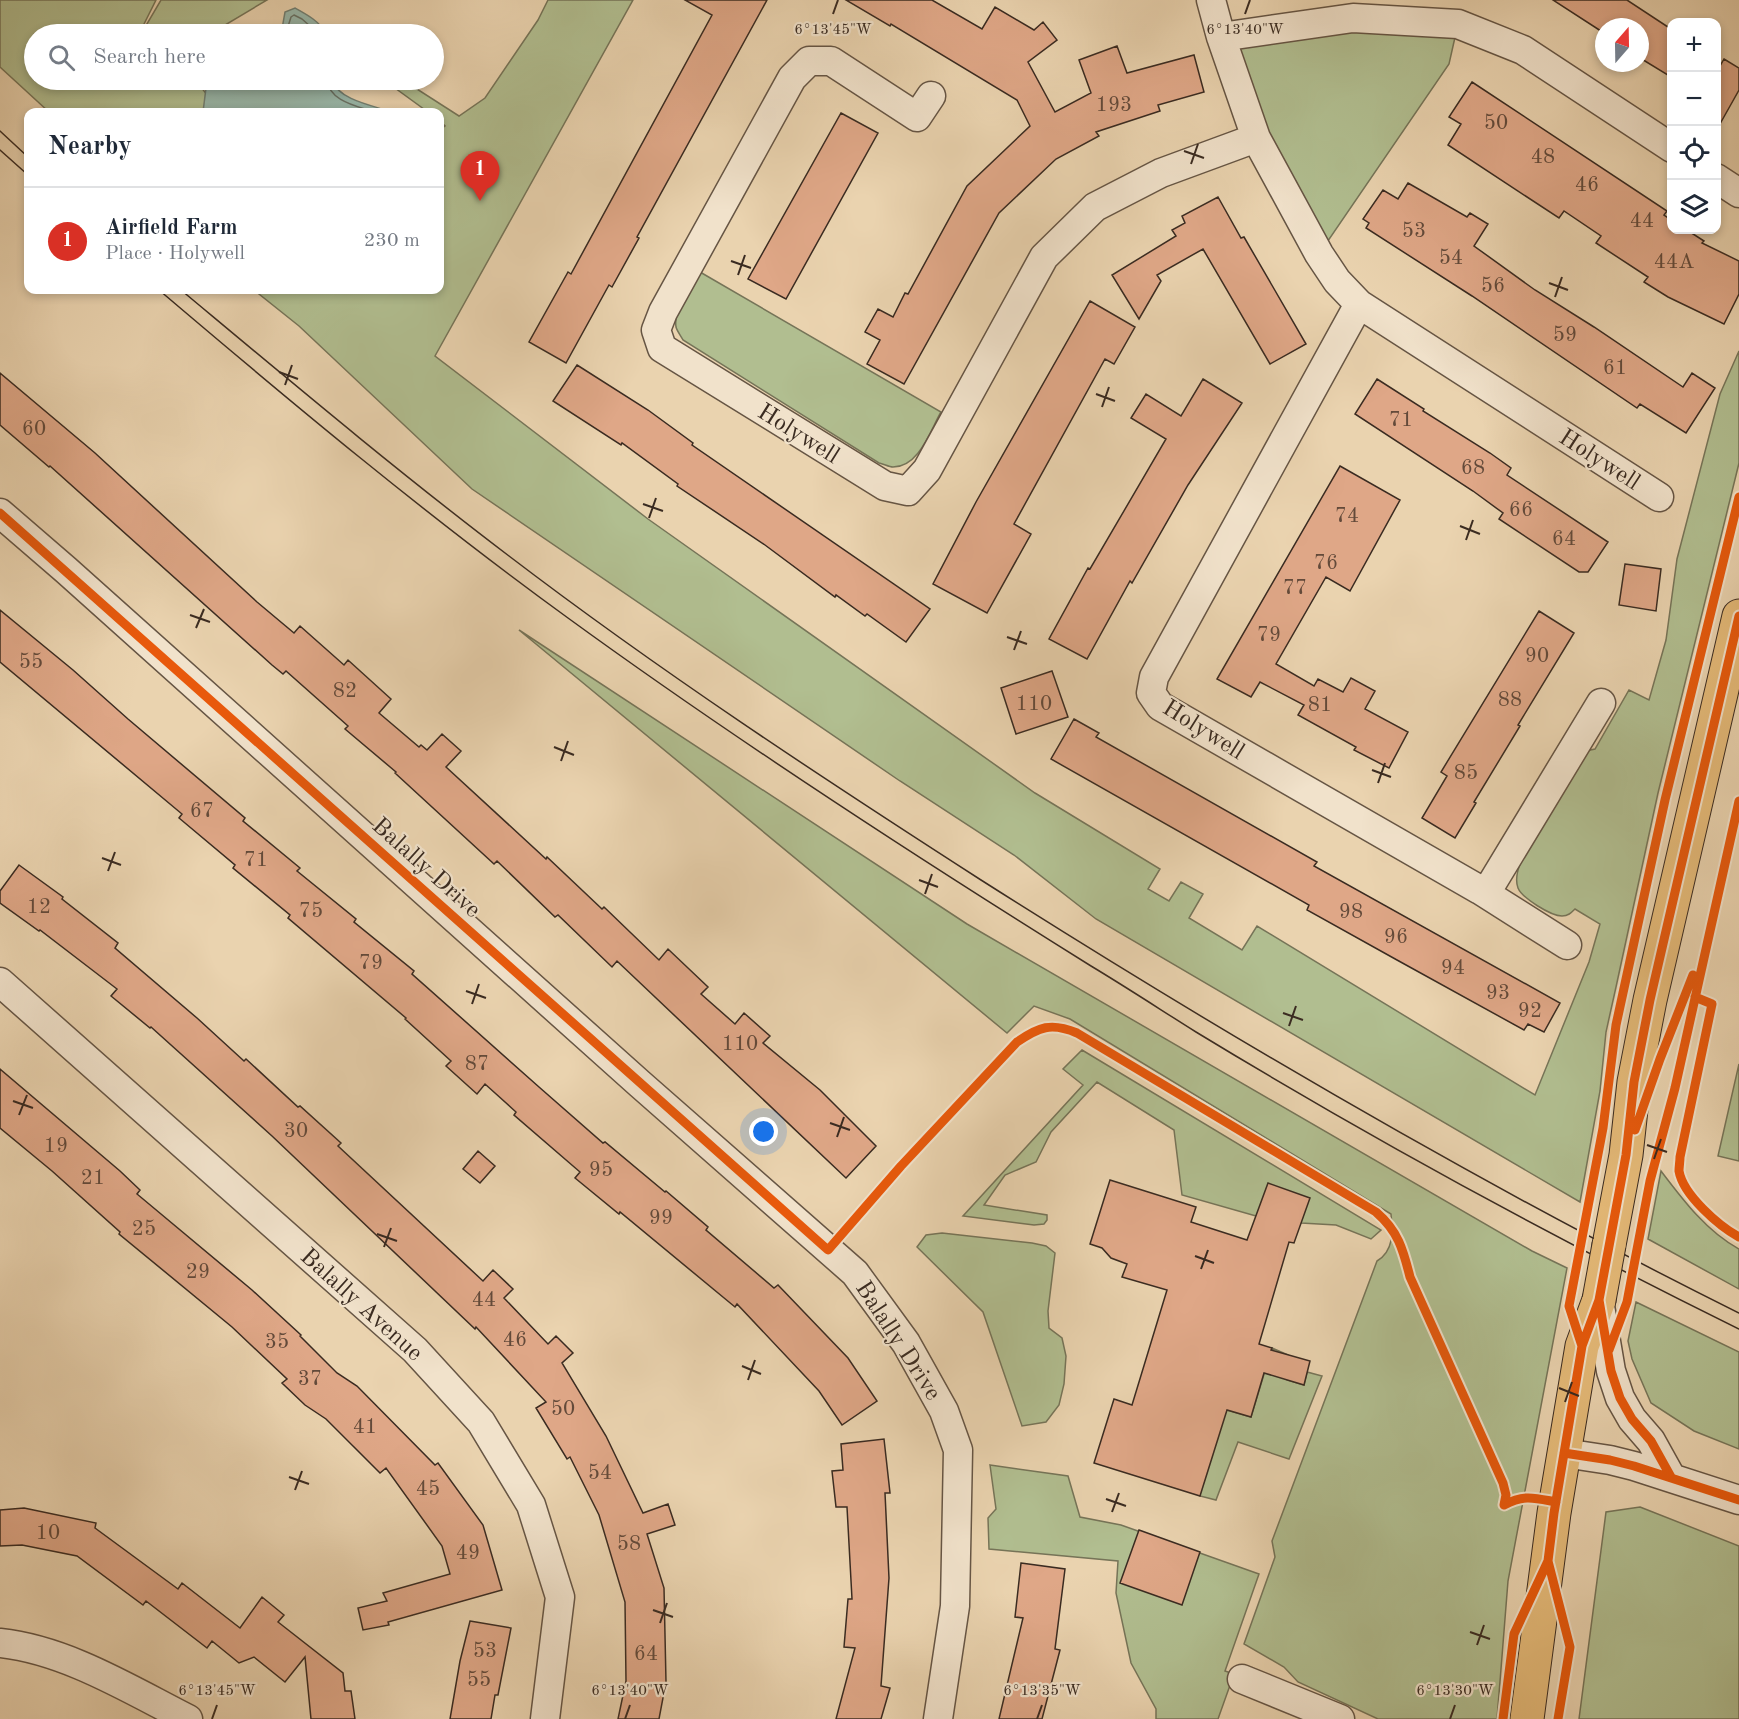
<!DOCTYPE html>
<meta charset="utf-8">
<style>
body{margin:0;font-family:"Old Standard TT",serif;background:#f6f6f7;color:#1f2937}
.controls{position:absolute;right:18px;top:18px;display:grid;overflow:hidden;border-radius:12px;box-shadow:0 3px 9px #0003}
.controls button{width:54px;height:54px;display:grid;place-items:center;padding:0;border:0;border-bottom:2px solid #e0e1e3;background:#fff;color:#1f2937;font:30px sans-serif}
.compass{position:absolute;left:1595px;top:18px;width:54px;height:54px;border-radius:50%;background:#fff;box-shadow:0 3px 9px #0003;rotate:20deg}
.you{position:absolute;left:764px;top:1132px;width:21px;height:21px;margin:-15px;border:4px solid #fff;border-radius:50%;background:#1a73e8;box-shadow:0 0 0 9px #1a73e833}
.badge{display:grid;place-items:center;width:39px;height:39px;border-radius:50%;background:#d93025;color:#fff;font-size:20px;font-weight:700}
.pin{position:absolute;translate:-50% -50px;filter:drop-shadow(0 2px 3px #0008)}
.pin::after{content:'';position:absolute;top:32px;width:21px;height:18px;background:inherit;clip-path:polygon(0 0,100% 0,50% 100%)}
.list{margin:0;padding:0;list-style:none}
h2{display:flex;justify-content:space-between;align-items:center;height:78px;margin:0;padding:0 24px;font-size:26px}
h2 small{font-size:20px;font-weight:400;color:#747a83}
.list li{display:grid;grid-template-columns:39px 1fr auto;gap:18px;align-items:center;box-sizing:border-box;height:108px;padding:0 24px;border-top:2px solid #e0e1e3}
.list b{display:block;font-size:22px;white-space:nowrap}
.list p{margin:0;font-size:20px;white-space:nowrap;color:#747a83}
.list em{font-size:20px;font-style:normal;color:#747a83}
.icon{flex:none;width:33px;height:33px;fill:none;stroke:currentColor;stroke-width:2;stroke-linecap:round;stroke-linejoin:round}
.map{position:relative;flex:none;width:1739px;height:1719px;overflow:hidden}
.search{position:absolute;background:#fff;box-shadow:0 3px 9px #0003;left:24px;top:24px;width:420px;height:66px;display:flex;align-items:center;gap:15px;box-sizing:border-box;padding:0 21px;border-radius:33px;color:#747a83;font-size:22px}
.panel{position:absolute;background:#fff;box-shadow:0 3px 9px #0003;left:24px;top:108px;width:420px;height:186px;border-radius:12px}
.map>svg:first-child{display:block}
</style>
<div class="map">
<svg width="1739" height="1719" viewBox="0 0 1739 1719">
<rect width="100%" height="100%" fill="#ead3af"/>
<filter id="stains"><feTurbulence type="fractalNoise" baseFrequency=".00333" numOctaves="4"/><feColorMatrix values="0 0 0 0 .2 0 0 0 0 .09 0 0 0 0 .02 0 0 0 .5 -.17"/></filter>
<radialGradient id="worn" r=".72"><stop offset=".6" stop-color="#630" stop-opacity="0"/><stop offset="1" stop-color="#630" stop-opacity=".3"/></radialGradient>
<path fill="#b1be90" stroke="#767458" stroke-width="1.5" d="M0,0H156L139,34H34V80H203L200,86L221,112H49L0,67Z
M161,0H267L225,25L221,34H141Z
M548,0H633L435,356L648,519L1035,793L1160,869L1148,889L1169,901L1181,882L1203,894L1189,918L1242,950L1257,926L1535,1095L1589,962L1600,924L1575,909C1571,913 1568,916 1562,916C1551,916 1522,898 1518,888C1515,880 1517,872 1520,864L1586,751L1595,749L1629,690L1649,700L1666,640L1677,559L1720,394L1739,351V463L1658,793L1616,987L1606,1032L1600,1091L1580,1202L1096,919L1014,855L900,781L472,489L299,326L254,290H440V130L445,126L440,121V112H428L384,80H403L459,116L485,98L538,20Z
M1458,24L1449,64L1319,254L1221,37Z
M700,272L941,412C930,431 919,467 893,467C889,467 884,464 879,463L683,340C681,336 677,331 676,327C673,309 692,287 700,272Z
M519,630L967,924L1532,1251L1567,1268L1508,1581L1497,1719H1378L1298,1682L1284,1667L1244,1644L1275,1557L1272,1541L1377,1261C1394,1251 1393,1231 1391,1214L1070,1019L1034,1006L1007,1033Z
M1082,1050L1381,1230L1371,1239L1336,1225L1301,1223L1256,1216L1182,1195L1174,1130L1097,1082L1051,1132L1036,1162L1005,1175L984,1205L1047,1215V1220L1044,1224L1034,1225L963,1216L1083,1085L1063,1069Z
M1739,1064V1161L1718,1156Z
M1661,1171C1683,1200 1707,1232 1739,1249V1289L1648,1239Z
M942,1233L1032,1243L1046,1246L1055,1253L1048,1311L1049,1328L1062,1338L1066,1356L1064,1384L1059,1405L1046,1422L1022,1426L983,1312L917,1247L926,1235Z
M1636,1302L1739,1352V1449L1694,1431L1651,1403L1632,1359L1628,1341Z
M1272,1348L1288,1355L1286,1363L1287,1380L1304,1385L1307,1372L1322,1376L1289,1459L1238,1442L1216,1500L1200,1496L1197,1389L1227,1410L1251,1417Z
M990,1465L1068,1476L1080,1517L1121,1525L1259,1574L1225,1671L1234,1674L1218,1719H1156V1709L1131,1663L1116,1593L1118,1561L989,1549L988,1518L996,1509Z
M1640,1507L1739,1546V1719H1579L1606,1512Z"/>
<path fill="#98b8ab" stroke="#728074" stroke-width="1.5" d="M295,8C306,14 321,22 326,34H265L267,29L278,27L282,29L285,12Z
M207,80H332C338,100 374,106 392,112H203Z"/>
<g fill="none" stroke-linecap="round" stroke-linejoin="round">
<path stroke="#697266" stroke-width="1.5" d="M272,34L286,33L291,17L294,15L302,19L319,34
M327,80C329,101 357,106 374,112"/>
</g>
<path fill="#dfa787" stroke="#3a2b21" stroke-width="1.5" d="M685,0H767L637,237L639,238L612,287L609,285L566,363L529,342L568,272L571,274L712,15Z
M846,0H932L982,29L995,7L1034,30L1043,22L1057,40L1028,62L1055,112L1091,93L1079,60L1117,46L1127,73L1194,55L1204,92L1158,105L1160,111L1096,132L1099,136L1056,159L999,213L904,384L867,364L880,340L865,332L878,309L893,317L905,293L908,294L967,186L1030,126L1017,100L891,24L890,26Z
M1553,0H1627L1671,29V77L1640,58V27H1604V33Z
M1724,59L1739,68V90L1716,131V73Z
M1472,82L1667,211L1664,215L1671,220V230H1687L1704,241L1702,243L1739,261V294L1724,324L1668,297L1644,282L1648,277L1596,243L1601,236L1564,211L1559,218L1448,145L1461,124L1449,117Z
M841,113L878,133L786,299L748,279Z
M1408,183L1467,217L1470,213L1488,224L1474,246L1535,290L1594,327L1683,387L1692,373L1715,388L1686,433L1640,404L1637,408L1472,296L1366,228L1369,223L1363,219L1383,190L1398,199Z
M1218,197L1241,238L1244,237L1306,344L1270,364L1203,249L1157,275L1161,281L1139,319L1112,275L1176,236L1172,230L1185,223L1182,216Z
M1090,301L1135,327L1114,364L1105,359L1014,524L1031,534L987,613L933,584L976,502Z
M577,365L648,410L693,443L692,445L930,609L906,642L867,614L865,616L836,595L835,597L765,545L677,486L678,484L622,443L621,445L553,401Z
M0,373L95,453L257,602L294,633L300,626L344,665L348,660L391,699L379,713L419,747L421,745L427,750L442,734L461,751L446,767L546,859L547,857L602,909L604,907L659,960L668,949L708,987L701,994L735,1024L744,1013L770,1036L763,1043L820,1090L876,1146L846,1178L617,961L612,967L558,915L555,917L497,861L494,864L395,773L396,772L345,729L348,726L286,671L283,674L272,665L50,466L49,467L0,425Z
M1203,379L1242,403L1188,485L1132,583L1130,581L1087,659L1049,639L1088,568L1090,569L1166,439L1131,418L1146,394L1181,416Z
M1377,379L1424,409L1423,411L1490,453L1511,468L1507,475L1608,542L1588,572H1579L1499,519L1503,513L1473,491L1355,414Z
M1340,466L1400,500L1350,591L1326,577L1276,664L1314,686L1318,679L1343,692L1351,678L1375,691L1365,709L1408,732L1389,768L1354,750L1356,747L1298,715L1304,705L1260,682L1251,697L1217,679Z
M1625,564L1661,569L1656,611L1619,605Z
M0,610L73,670L128,719L245,818L243,821L300,868L297,871L356,919L354,922L414,971L412,974L539,1087L603,1143L605,1142L665,1192L666,1191L708,1227L706,1230L774,1288L778,1285L848,1358L877,1401L842,1425L819,1391L737,1304L735,1307L620,1212L619,1214L575,1178L580,1172L514,1115L516,1112L485,1084L477,1094L446,1066L451,1061L405,1019L406,1018L288,918L290,915L233,868L235,865L179,818L182,814L0,662Z
M1539,611L1574,633L1518,725L1520,726L1474,802L1476,803L1455,838L1422,818L1447,776L1441,772Z
M1052,671L1068,717L1016,734L1001,688Z
M1074,719L1099,733L1096,737L1317,862L1314,866L1560,1003L1544,1032L1528,1024L1524,1030L1397,960L1307,910L1309,905L1051,759Z
M19,865L63,897L62,899L118,943L115,948L197,1018L244,1061L246,1059L298,1107L300,1106L341,1143L338,1146L483,1281L493,1270L513,1289L504,1298L548,1344L556,1336L573,1353L562,1363L606,1436L643,1513L668,1504L675,1525L647,1534L664,1588L666,1682L659,1719H618L626,1681L625,1602L599,1515L570,1457L567,1459L536,1408L546,1402L476,1327L475,1329L272,1136L151,1027L150,1028L111,996L117,989L40,930L39,931L0,903V891Z
M0,1069L120,1171L140,1190L137,1194L252,1290L301,1335L300,1336L337,1373L357,1386L435,1465L438,1463L483,1525L502,1590L388,1622L389,1625L363,1630L358,1608L387,1601L383,1593L450,1574L442,1546L386,1468L380,1473L326,1419L305,1405L282,1383L287,1379L232,1327L119,1234L120,1232L52,1171L0,1128Z
M478,1151L495,1166L480,1183L463,1169Z
M1110,1180L1196,1207L1191,1222L1247,1240L1268,1183L1310,1198L1294,1243L1289,1242L1259,1344L1272,1348L1271,1350L1310,1361L1304,1385L1264,1373L1251,1417L1227,1410L1200,1496L1094,1463L1114,1399L1132,1405L1167,1290L1122,1277L1127,1264L1111,1258L1102,1248L1090,1244Z
M884,1439L890,1493H885L889,1578L881,1686L890,1688L881,1719H836L855,1648L844,1647L848,1599H852L847,1507H836L832,1471L843,1470L841,1444Z
M24,1508L96,1523L95,1528L178,1589L182,1583L240,1628L262,1597L284,1615L278,1622L343,1673L345,1691H351L355,1719H311L305,1657L285,1682L254,1657L239,1663L212,1641L207,1648L146,1601L143,1605L77,1556L22,1545L0,1546V1510Z
M1139,1530L1200,1552L1182,1605L1120,1583Z
M1021,1563L1065,1569L1055,1649L1060,1650L1042,1719H999L1023,1618L1015,1617Z
M470,1621L511,1628L498,1695H495L491,1719H450L460,1661Z"/>
<g fill="none" stroke-linecap="round" stroke-linejoin="round">
<defs>
<path id="minor" d="M1211,0L1221,37L1256,138L1319,254L1337,281L1359,304L1659,497
M1221,37L1353,18L1458,24L1523,50L1672,148
M931,96L917,117L831,61H809L792,78L663,312L656,330L662,348L885,486L908,491L927,470L1044,257L1095,207L1161,173L1256,138
M1716,178L1739,193
M1359,304L1154,677L1151,693L1160,706L1480,890L1567,945
M0,513L66,570L640,1084L855,1273L906,1343L944,1411L958,1450L955,1606L938,1719
M1486,893L1601,703
M0,982L415,1350L481,1422L531,1505L560,1597L545,1719
M1599,1300L1611,1371L1620,1398L1632,1419L1651,1441L1671,1477
M1564,1453L1610,1460L1634,1466L1739,1500
M0,1643C66,1650 129,1689 188,1719
M1242,1679L1340,1719"/>
<path id="major" d="M1609,1245L1626,1155L1634,1082L1650,1000L1739,616
M1527,1719L1554,1513L1582,1346L1599,1300"/>
</defs>
<use href="#minor" stroke="#654" stroke-width="31"/>
<use href="#major" stroke="#3a2b21" stroke-width="35"/>
<use href="#minor" stroke="#f1e2cb" stroke-width="28"/>
<use href="#major" stroke="#e5ba78" stroke-width="33"/>
<path stroke="#3a2b21" stroke-width="1.5" d="M0,131L28,157
M0,150L28,175
M159,290C292,403 426,515 568,618C737,741 913,855 1091,966C1126,987 1161,1010 1196,1032C1372,1139 1554,1238 1739,1329
M181,290C289,380 397,471 509,556C661,672 821,777 981,880C1228,1037 1477,1183 1739,1313"/>
<defs>
<path id="major-bridge" d="M1599,1300L1609,1245"/>
</defs>
<use href="#major-bridge" stroke="#3a2b21" stroke-width="35" stroke-linecap="butt"/>
<use href="#major-bridge" stroke="#e5ba78" stroke-width="33"/>
<defs>
<path id="cycleway" d="M0,513L828,1250L901,1166L1017,1042C1039,1027 1051,1022 1077,1033L1376,1212C1398,1231 1403,1249 1410,1277L1503,1483L1506,1495L1504,1505C1524,1494 1535,1498 1556,1502
M1695,997L1712,1004L1680,1157C1680,1161 1679,1167 1679,1171C1683,1195 1719,1226 1739,1237
M1635,1130L1660,1059L1693,975
M1599,1300L1611,1371L1620,1398L1632,1419L1651,1441L1671,1477
M1582,1346L1569,1306L1603,1128L1616,1025L1665,800L1739,497
M1609,1350L1627,1302L1650,1181L1675,1088L1739,801
M1564,1453L1610,1460L1634,1466L1739,1500
M1548,1561L1554,1513L1582,1346L1599,1300L1626,1155L1634,1082L1650,1000L1739,616
M1503,1719L1514,1634L1548,1561L1570,1647L1558,1719"/>
</defs>
<use href="#cycleway" stroke="#f1e2cb" stroke-width="13"/>
<use href="#cycleway" stroke="#e8590c" stroke-width="9"/>
</g>
<path fill="none" stroke="#3a2b21" stroke-width="2" d="M833,14L838,0M1245,14L1250,0M1184,151L1204,158M1191,164L1198,144M731,261L751,268M738,275L745,255M1549,283L1568,290M1555,297L1562,277M279,372L298,379M285,385L292,365M1096,394L1115,401M1102,407L1109,387M643,504L663,511M649,518L656,498M1460,526L1480,534M1466,540L1473,520M190,615L210,622M196,628L204,609M1007,637L1027,644M1014,650L1021,631M554,747L574,755M561,761L568,741M1372,770L1391,777M1378,783L1385,763M102,858L121,865M108,871L115,852M919,880L938,887M925,894L932,874M466,991L486,998M472,1004L479,984M1283,1013L1303,1020M1289,1026L1296,1006M13,1101L33,1108M19,1115L27,1095M830,1123L850,1130M837,1137L844,1117M1647,1145L1667,1152M1654,1159L1661,1139M377,1234L397,1241M384,1247L391,1228M1195,1256L1214,1263M1201,1269L1208,1250M742,1366L761,1374M748,1380L755,1360M1559,1388L1579,1396M1565,1402L1572,1382M289,1477L309,1484M295,1490L302,1471M1106,1499L1126,1506M1112,1512L1119,1493M653,1610L673,1617M660,1623L667,1603M1470,1632L1490,1639M1477,1645L1484,1625M212,1719L217,1705M625,1719L630,1705M1037,1719L1042,1705M1450,1719L1455,1705"/>
<g text-anchor="middle" stroke-width="4.5" stroke-linejoin="round" paint-order="stroke">
<g font-size="21" fill="#634a3a">
<text x="1114" y="111">193</text>
<text x="1496" y="129">50</text>
<text x="1543" y="163">48</text>
<text x="1587" y="191">46</text>
<text x="1642" y="227">44</text>
<text x="1414" y="237">53</text>
<text x="1451" y="264">54</text>
<text x="1674" y="268">44A</text>
<text x="1493" y="292">56</text>
<text x="1565" y="341">59</text>
<text x="1615" y="374">61</text>
<text x="1401" y="426">71</text>
<text x="34" y="435">60</text>
<text x="1473" y="474">68</text>
<text x="1521" y="516">66</text>
<text x="1347" y="522">74</text>
<text x="1564" y="545">64</text>
<text x="1326" y="569">76</text>
<text x="1295" y="594">77</text>
<text x="1269" y="641">79</text>
<text x="1537" y="662">90</text>
<text x="31" y="668">55</text>
<text x="345" y="697">82</text>
<text x="1510" y="706">88</text>
<text x="1034" y="710">110</text>
<text x="1320" y="711">81</text>
<text x="1466" y="779">85</text>
<text x="202" y="817">67</text>
<text x="256" y="866">71</text>
<text x="39" y="913">12</text>
<text x="311" y="917">75</text>
<text x="1351" y="918">98</text>
<text x="1396" y="943">96</text>
<text x="371" y="969">79</text>
<text x="1453" y="974">94</text>
<text x="1498" y="999">93</text>
<text x="1530" y="1017">92</text>
<text x="740" y="1050">110</text>
<text x="477" y="1070">87</text>
<text x="296" y="1137">30</text>
<text x="56" y="1152">19</text>
<text x="601" y="1176">95</text>
<text x="93" y="1184">21</text>
<text x="661" y="1224">99</text>
<text x="144" y="1235">25</text>
<text x="198" y="1278">29</text>
<text x="484" y="1306">44</text>
<text x="515" y="1346">46</text>
<text x="277" y="1348">35</text>
<text x="310" y="1385">37</text>
<text x="563" y="1415">50</text>
<text x="365" y="1433">41</text>
<text x="600" y="1479">54</text>
<text x="428" y="1495">45</text>
<text x="48" y="1539">10</text>
<text x="629" y="1550">58</text>
<text x="468" y="1559">49</text>
<text x="485" y="1657">53</text>
<text x="646" y="1660">64</text>
<text x="479" y="1686">55</text>
</g>
<g font-size="24" fill="#3a2b21" stroke="#f1e2cb">
<text transform="translate(799 433) rotate(32)" y="8">Holywell</text>
<text transform="translate(1600 459) rotate(33)" y="8">Holywell</text>
<text transform="translate(1204 729) rotate(32)" y="8">Holywell</text>
<text transform="translate(427 867) rotate(42)" y="8">Balally Drive</text>
<text transform="translate(362 1304) rotate(42)" y="8">Balally Avenue</text>
<text transform="translate(899 1340) rotate(57)" y="8">Balally Drive</text>
</g>
</g>
<g font-size="15" text-anchor="middle" fill="#3a2b21" stroke="#f1e2cb" stroke-width="4.5" stroke-linejoin="round" paint-order="stroke">
<text x="833" y="34">6°13'45"W</text>
<text x="1245" y="34">6°13'40"W</text>
<text x="217" y="1695">6°13'45"W</text>
<text x="630" y="1695">6°13'40"W</text>
<text x="1042" y="1695">6°13'35"W</text>
<text x="1455" y="1695">6°13'30"W</text>
</g>
<rect width="100%" height="100%" filter="url(#stains)"/>
<rect width="100%" height="100%" fill="url(#worn)"/>
</svg>
<div class="controls">
<button>+</button>
<button>−</button>
<button><svg class="icon" aria-label="locate" viewBox="0 0 24 24"><circle cx="12" cy="12" r="6"/><path d="M12 2v4M12 18v4M2 12h4M18 12h4"/></svg></button>
<button><svg class="icon" aria-label="layers" viewBox="0 0 24 24"><path d="M12 4l9 5-9 5-9-5zM3 14l9 5 9-5"/></svg></button>
</div>
<svg class="compass" viewBox="-18 -18 36 36"><path d="M0-13l5 13h-10z" fill="#e53935"/><path d="M0 13l5-13h-10z" fill="#747a83"/></svg>
<div class="you"></div>
<div class="pin badge" style="left:480px;top:201px">1</div>
<div class="search"><svg class="icon" aria-label="search" viewBox="0 0 24 24"><circle cx="10" cy="10" r="6"/><path d="M15 15l6 6"/></svg>Search here</div>
<section class="panel">
<h2>Nearby<small></small></h2>
<ul class="list">
<li><span class="badge">1</span><div><b>Airfield Farm</b><p>Place · Holywell</p></div><em>230 m</em></li>
</ul>
</section>
</div>
